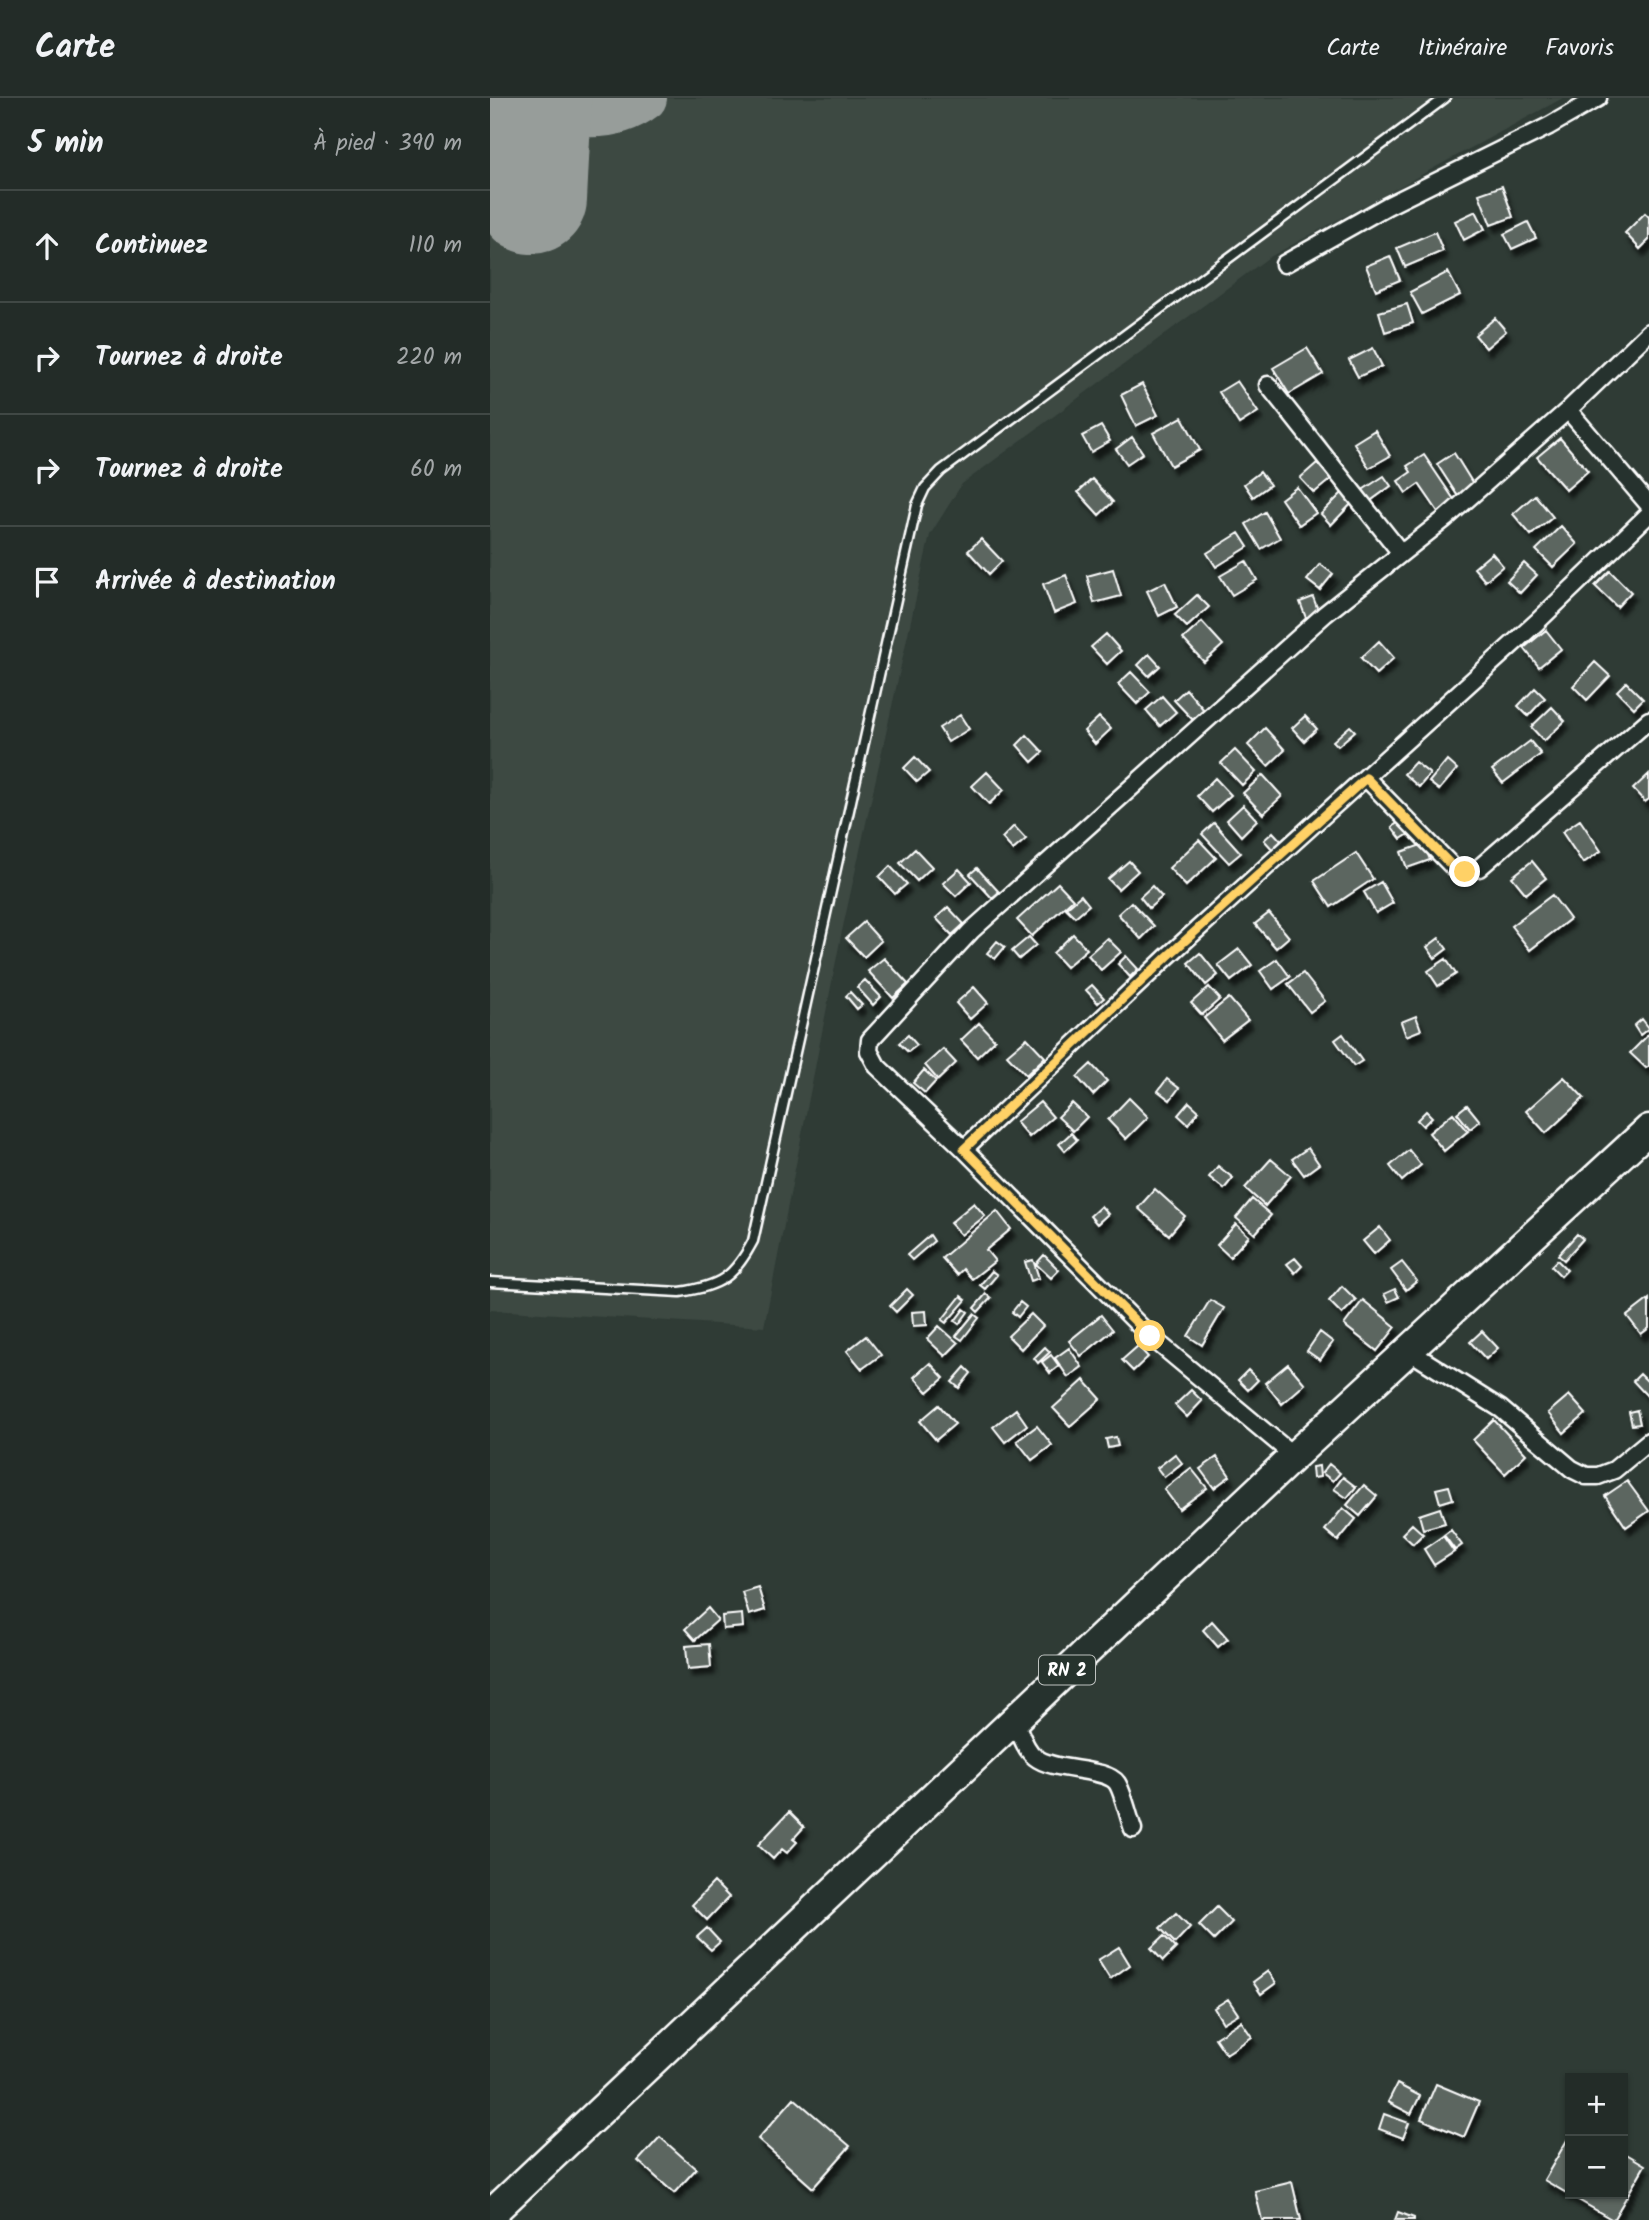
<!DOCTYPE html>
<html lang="fr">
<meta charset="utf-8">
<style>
body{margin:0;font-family:Kalam,sans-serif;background:#2b3430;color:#f1f3f6}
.controls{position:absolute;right:21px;bottom:21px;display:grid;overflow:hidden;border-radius:0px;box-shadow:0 2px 5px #0004}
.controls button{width:63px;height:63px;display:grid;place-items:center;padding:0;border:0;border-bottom:2px solid #404845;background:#232c28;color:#f1f3f6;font:35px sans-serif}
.stop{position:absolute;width:21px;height:21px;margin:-16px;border:5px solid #ffd166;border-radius:50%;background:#fff}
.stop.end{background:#ffd166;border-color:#fff;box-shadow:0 2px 7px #0008}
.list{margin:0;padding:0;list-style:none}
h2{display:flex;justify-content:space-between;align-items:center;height:91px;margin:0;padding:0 28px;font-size:30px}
h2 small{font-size:23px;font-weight:400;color:#a3a7a8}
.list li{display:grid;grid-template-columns:46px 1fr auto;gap:21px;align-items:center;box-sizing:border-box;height:112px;padding:0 28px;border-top:2px solid #404845}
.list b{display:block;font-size:26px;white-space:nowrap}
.list em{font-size:23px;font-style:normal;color:#a3a7a8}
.icon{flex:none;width:38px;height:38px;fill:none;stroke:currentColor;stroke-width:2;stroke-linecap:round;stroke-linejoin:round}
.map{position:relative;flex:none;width:1159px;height:2122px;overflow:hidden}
header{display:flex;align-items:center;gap:42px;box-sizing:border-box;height:98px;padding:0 35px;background:#232c28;border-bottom:2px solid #404845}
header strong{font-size:33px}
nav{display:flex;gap:38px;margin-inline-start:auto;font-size:24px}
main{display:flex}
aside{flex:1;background:#232c28}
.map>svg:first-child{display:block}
</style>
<header>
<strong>Carte</strong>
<nav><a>Carte</a><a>Itinéraire</a><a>Favoris</a></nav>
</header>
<main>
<aside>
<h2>5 min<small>À pied · 390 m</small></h2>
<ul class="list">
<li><svg class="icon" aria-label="ahead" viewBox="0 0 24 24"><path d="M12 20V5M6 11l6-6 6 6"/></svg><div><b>Continuez</b></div><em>110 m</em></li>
<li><svg class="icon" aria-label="right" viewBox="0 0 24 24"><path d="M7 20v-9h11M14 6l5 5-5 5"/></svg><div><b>Tournez à droite</b></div><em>220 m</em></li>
<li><svg class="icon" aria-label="right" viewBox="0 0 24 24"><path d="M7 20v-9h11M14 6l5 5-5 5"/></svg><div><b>Tournez à droite</b></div><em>60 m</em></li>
<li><svg class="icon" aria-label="arrive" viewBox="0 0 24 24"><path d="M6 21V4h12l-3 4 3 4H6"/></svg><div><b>Arrivée à destination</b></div></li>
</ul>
</aside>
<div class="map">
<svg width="1159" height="2122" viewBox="0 0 1159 2122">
<defs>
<filter id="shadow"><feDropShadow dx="4" dy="7" stdDeviation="2" flood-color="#0009"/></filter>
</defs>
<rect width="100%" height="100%" fill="#2f3b35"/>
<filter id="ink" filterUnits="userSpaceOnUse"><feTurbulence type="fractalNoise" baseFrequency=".0143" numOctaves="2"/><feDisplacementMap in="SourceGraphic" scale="14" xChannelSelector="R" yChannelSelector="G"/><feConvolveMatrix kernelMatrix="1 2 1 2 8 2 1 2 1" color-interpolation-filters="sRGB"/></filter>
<g filter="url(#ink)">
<path fill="#3c4842" d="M0,0H1073L778,160L472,386L440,437L351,838L274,1229L0,1212Z"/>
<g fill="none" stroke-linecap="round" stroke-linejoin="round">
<path stroke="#979d9a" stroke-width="44" d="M45,0C77,22 124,24 155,0"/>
<path stroke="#979d9a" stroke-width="110" d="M42,101L47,0"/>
</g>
<path fill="#5b6661" stroke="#fff" stroke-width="2" filter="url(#shadow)" d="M1012,88L1023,119L1001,127L989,96Z
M986,113L995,131L974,142L965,123Z
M1155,115L1159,119V142L1150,151L1135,135Z
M1038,124L1046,140L1022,151L1014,136Z
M945,134L953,153L915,169L907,150Z
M900,158L910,182L886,192L876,168Z
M958,174L970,197L932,216L920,194Z
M917,206L923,225L895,234L889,214Z
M1005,220L1016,233L996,250L985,237Z
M817,250L833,276L799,296L783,270Z
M883,250L892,268L868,279L859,262Z
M747,283L768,314L749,326L729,294Z
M652,286L668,317L646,328L631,297Z
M692,319L710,352L681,368L663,335Z
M611,328L620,343L601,354L592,338Z
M885,332L900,358L879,370L864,345Z
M642,339L653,355L637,366L626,351Z
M1070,340L1098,373L1076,392L1047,359Z
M964,355L985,389L969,400L947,366Z
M934,357L965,403L949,415L929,386L916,395L908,383L921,374L917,368Z
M827,365L841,381L824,395L810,380Z
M770,374L780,387L763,399L754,386Z
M894,378L901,388L879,404L871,393Z
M602,381L623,404L609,417L588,394Z
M807,389L826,415L809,427L791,401Z
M854,393L864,403L841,427L831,416Z
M1045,397L1063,419L1041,437L1023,416Z
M775,414L790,440L771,451L756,426Z
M1071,428L1087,446L1063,469L1046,452Z
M749,435L758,449L726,469L717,455Z
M491,441L512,463L499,476L478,453Z
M1002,455L1013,468L995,483L984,470Z
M756,463L767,482L742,497L730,478Z
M1034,465L1047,477L1030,495L1017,483Z
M830,466L843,476L830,492L817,482Z
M623,471L631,498L604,505L597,478Z
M1120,473L1141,494L1127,509L1105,488Z
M576,477L587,506L564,515L553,486Z
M675,484L687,509L669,518L657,493Z
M707,497L719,509L697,529L685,517Z
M823,499L829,515L816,520L810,504Z
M712,524L733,547L714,564L693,541Z
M1056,532L1071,551L1049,569L1034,550Z
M616,536L631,553L617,566L601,549Z
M889,543L904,560L886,576L871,560Z
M659,556L670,568L659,578L648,567Z
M1105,564L1120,578L1097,602L1083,588Z
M641,574L660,594L647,606L628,586Z
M1136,584L1153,601L1144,610L1127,593Z
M1045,590L1055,600L1038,618L1028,608Z
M696,591L714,612L703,622L684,602Z
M672,598L686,614L670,628L656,612Z
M1062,609L1075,623L1054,643L1041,629Z
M470,617L479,631L458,644L449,630Z
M815,618L827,631L814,643L802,630Z
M609,619L621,631L605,646L594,633Z
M860,628L865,633L848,648L843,643Z
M775,630L795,652L778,668L758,647Z
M537,637L553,654L542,664L527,647Z
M1040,643L1051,656L1013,685L1002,672Z
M745,652L766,674L752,687L731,665Z
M425,659L439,674L427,684L414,670Z
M957,662L967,671L949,692L939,684Z
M925,664L940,676L929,689L914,676Z
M497,674L514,692L499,706L482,688Z
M1159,676V701L1155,704L1143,691Z
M773,677L792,698L773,716L753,695Z
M725,680L741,697L722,714L707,698Z
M753,707L767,722L751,738L737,722Z
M913,721L922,734L911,741L902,729Z
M1090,722L1111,753L1093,765L1072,734Z
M724,725L751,755L739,765L712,736Z
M524,728L536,741L523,752L512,740Z
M783,734L794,746L785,754L774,742Z
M709,742L726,760L696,788L679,770Z
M934,746L940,762L917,770L911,754Z
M425,751L442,769L427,783L410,765Z
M866,755L883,781L841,809L824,783Z
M639,763L648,773L628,791L618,781Z
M1042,763L1056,780L1036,796L1022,779Z
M400,768L417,786L405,796L389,779Z
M487,770L509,794L502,800L480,776Z
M469,771L481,784L466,798L453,785Z
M891,784L903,805L886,815L874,794Z
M568,785L583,801L542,838L527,822Z
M662,788L672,799L659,810L650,799Z
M591,797L599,807L585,819L576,810Z
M1062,797L1080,821L1040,852L1021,828Z
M641,804L664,828L651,841L628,816Z
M458,809L474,826L462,837L446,820Z
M779,815L799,839L786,850L765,826Z
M374,824L391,843L374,859L356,840Z
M583,836L597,851L576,869L563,855Z
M539,839L546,847L529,861L522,853Z
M617,840L631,854L611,872L598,857Z
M949,840L957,851L945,860L937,849Z
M507,843L515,849L505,861L497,855Z
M749,851L762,867L741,883L728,867Z
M710,855L728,877L716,887L698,865Z
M636,858L648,871L640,879L628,866Z
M394,860L418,886L403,900L378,873Z
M787,861L800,879L783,891L770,873Z
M956,861L966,876L948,888L938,873Z
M813,875L835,903L820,914L798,886Z
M375,882L391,899L383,907L367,889Z
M602,887L614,900L608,905L596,892Z
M484,889L498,905L480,921L466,905Z
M719,889L730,901L712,917L701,905Z
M360,894L372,907L367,911L356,898Z
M739,900L758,922L732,942L714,920Z
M926,918L931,932L916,938L911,924Z
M1152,921L1159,930L1150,937L1144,928Z
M489,925L505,942L487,959L471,942Z
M853,936L872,963L864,968L845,942Z
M1159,936V968L1156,970L1140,955Z
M418,937L427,947L418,954L409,945Z
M537,940L555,959L536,977L517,957Z
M453,951L466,965L448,982L435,967Z
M601,966L617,983L603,997L587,979Z
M434,972L446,983L435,995L423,985Z
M1074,979L1094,1000L1056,1035L1036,1013Z
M677,981L689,990L680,1002L668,993Z
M639,1000L658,1019L636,1041L618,1022Z
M550,1004L563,1019L539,1039L526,1024Z
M699,1004L709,1013L698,1026L688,1017Z
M582,1005L597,1019L583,1033L568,1019Z
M977,1007L990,1023L980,1031L967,1015Z
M936,1013L942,1019L933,1028L927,1022Z
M963,1015L978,1033L954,1053L939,1035Z
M581,1035L587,1042L575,1053L569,1046Z
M818,1050L829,1066L814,1077L802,1061Z
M919,1052L931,1067L912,1083L900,1068Z
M781,1061L801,1078L775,1108L755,1090Z
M728,1068L743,1080L734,1091L719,1079Z
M665,1091L695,1118L679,1137L648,1110Z
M762,1101L781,1117L765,1136L746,1120Z
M484,1105L495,1118L471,1137L460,1125Z
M611,1108L618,1116L607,1126L600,1118Z
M507,1113L521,1131L496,1152L505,1163L482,1181L473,1171L467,1177L452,1160Z
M746,1126L759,1138L740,1159L727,1147Z
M890,1129L900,1142L884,1156L873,1143Z
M1087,1136L1093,1141L1074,1162L1068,1157Z
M440,1137L444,1143L422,1162L417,1157Z
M554,1157L569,1172L561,1180L546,1166Z
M805,1160L812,1168L805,1175L797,1166Z
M543,1162L549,1180L541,1183L535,1164Z
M1067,1162L1077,1172L1071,1178L1061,1168Z
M912,1164L927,1183L916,1192L901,1172Z
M502,1173L507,1177L495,1191L490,1187Z
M852,1188L866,1202L852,1216L839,1203Z
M417,1191L423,1197L406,1214L400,1208Z
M905,1191L909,1199L898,1204L894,1196Z
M496,1196L501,1200L488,1214L484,1210Z
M471,1198L476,1202L456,1225L452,1222Z
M1159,1201V1230L1151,1236L1137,1218Z
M720,1202L734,1210L712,1247L698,1238Z
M873,1202L906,1229L887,1253L854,1227Z
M530,1204L536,1209L528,1219L522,1214Z
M474,1211L478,1214L469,1226L465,1223Z
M436,1213L437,1227L423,1228L422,1214Z
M484,1216L489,1220L472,1242L466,1238Z
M541,1216L553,1228L531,1251L518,1238Z
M611,1217L623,1232L591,1258L579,1243Z
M449,1228L468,1245L455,1258L437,1241Z
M992,1233L1008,1250L996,1261L980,1244Z
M830,1234L843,1244L830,1262L817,1253Z
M376,1238L391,1257L372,1271L357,1253Z
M648,1248L658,1259L643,1273L632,1262Z
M555,1249L560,1254L548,1265L544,1260Z
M579,1250L592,1269L578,1279L565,1260Z
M561,1257L569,1268L560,1275L552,1264Z
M440,1265L454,1280L438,1294L424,1279Z
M798,1266L815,1286L792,1306L775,1285Z
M475,1269L481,1275L469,1290L462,1284Z
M758,1272L768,1282L758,1292L748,1282Z
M1150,1276L1159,1285V1300L1143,1283Z
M594,1282L611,1301L580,1328L563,1310Z
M701,1292L712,1303L697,1319L685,1307Z
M1079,1297L1096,1316L1074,1335L1058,1315Z
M449,1307L465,1326L446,1342L430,1323Z
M526,1311L537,1327L515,1344L503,1329Z
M1147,1312L1150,1326L1142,1327L1139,1314Z
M1004,1322L1036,1356L1015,1376L983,1342Z
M547,1328L562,1347L542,1362L527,1343Z
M626,1339L628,1348L618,1350L616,1341Z
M685,1356L692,1365L674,1379L667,1370Z
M727,1359L740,1378L724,1390L710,1371Z
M839,1366L850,1375L843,1383L832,1375Z
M829,1368L830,1379L823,1380L822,1369Z
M701,1370L717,1390L689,1411L674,1391Z
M853,1379L866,1389L857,1400L844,1391Z
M1137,1383L1159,1413L1136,1429L1115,1398Z
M874,1387L887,1398L870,1418L857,1407Z
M959,1388L963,1401L950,1405L946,1391Z
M853,1410L866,1421L848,1443L835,1432Z
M950,1410L955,1425L933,1431L929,1417Z
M922,1426L933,1436L923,1446L912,1436Z
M961,1432L972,1447L965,1452L954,1437Z
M953,1438L964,1454L944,1467L934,1451Z
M268,1489L275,1512L259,1517L252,1494Z
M218,1510L228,1522L205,1542L195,1531Z
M252,1516L253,1529L233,1531L232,1518Z
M722,1523L738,1541L728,1549L713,1532Z
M219,1546L221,1569L198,1571L196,1548Z
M299,1714L314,1729L303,1741L307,1744L297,1755L292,1751L283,1761L268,1747Z
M224,1784L239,1799L217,1822L202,1807Z
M727,1809L742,1824L724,1842L709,1827Z
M686,1815L700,1829L685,1845L670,1830Z
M217,1830L230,1844L221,1852L207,1839Z
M674,1838L686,1850L673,1863L661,1850Z
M629,1849L640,1867L620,1881L608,1862Z
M778,1873L786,1885L771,1896L763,1884Z
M738,1901L748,1916L733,1925L724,1910Z
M751,1923L762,1939L736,1956L725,1940Z
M907,1986L930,1998L921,2016L898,2004Z
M946,1986L989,2004L974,2039L931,2021Z
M304,2000L360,2048L323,2090L268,2041Z
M894,2016L919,2025L913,2040L889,2031Z
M1080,2037V2096H1133V2054L1155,2067L1123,2122L1054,2082Z
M170,2039L206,2071L184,2095L148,2063Z
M802,2084L811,2122H772L765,2093Z
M908,2114L924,2120V2122H905Z"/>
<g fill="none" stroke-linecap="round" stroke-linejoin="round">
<defs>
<path id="lane" d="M0,1184L190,1194C231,1188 244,1179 263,1143L427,407L435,390L451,373L955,0"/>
<path id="street" d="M794,166L897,108L1059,28L1108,0
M778,287L911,455
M1078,312L1159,407
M876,680L964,770L975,774L989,770L1159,622
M474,1051L678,858L1047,524L1159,416
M919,1253L1011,1311L1082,1371L1096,1378H1108L1124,1372L1159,1343
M804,1358L660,1238L474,1051L387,968L379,953L380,942L481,833L835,516L956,420L1078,312L1159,234
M524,1621C530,1633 534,1651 545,1659C563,1674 616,1669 627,1685C633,1694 639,1720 643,1731"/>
<path id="highway" d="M0,2117L804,1358L1159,1031"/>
</defs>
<use href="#lane" stroke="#fff" stroke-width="13"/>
<use href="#street" stroke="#fff" stroke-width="21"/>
<use href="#highway" stroke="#fff" stroke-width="33"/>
<use href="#lane" stroke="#26332d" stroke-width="8"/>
<use href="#street" stroke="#26332d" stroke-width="16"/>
<use href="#highway" stroke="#26332d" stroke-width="28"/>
</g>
</g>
<g fill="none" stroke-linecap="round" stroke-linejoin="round" filter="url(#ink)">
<path stroke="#ffd166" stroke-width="9" d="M660,1238L474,1051L678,858L876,680L964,770L975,774"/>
</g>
<g text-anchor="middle" stroke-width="5" stroke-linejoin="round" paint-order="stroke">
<rect fill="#26332d" stroke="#bec2c0" stroke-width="2" x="549" y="1557.5" width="56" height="29" rx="5"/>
<g font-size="18" font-weight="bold" fill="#fff">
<text x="577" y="1578">RN 2</text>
</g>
</g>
</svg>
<div class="controls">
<button>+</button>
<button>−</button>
</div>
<div class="stop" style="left:660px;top:1238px"></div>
<div class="stop end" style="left:975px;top:774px"></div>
</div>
</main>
